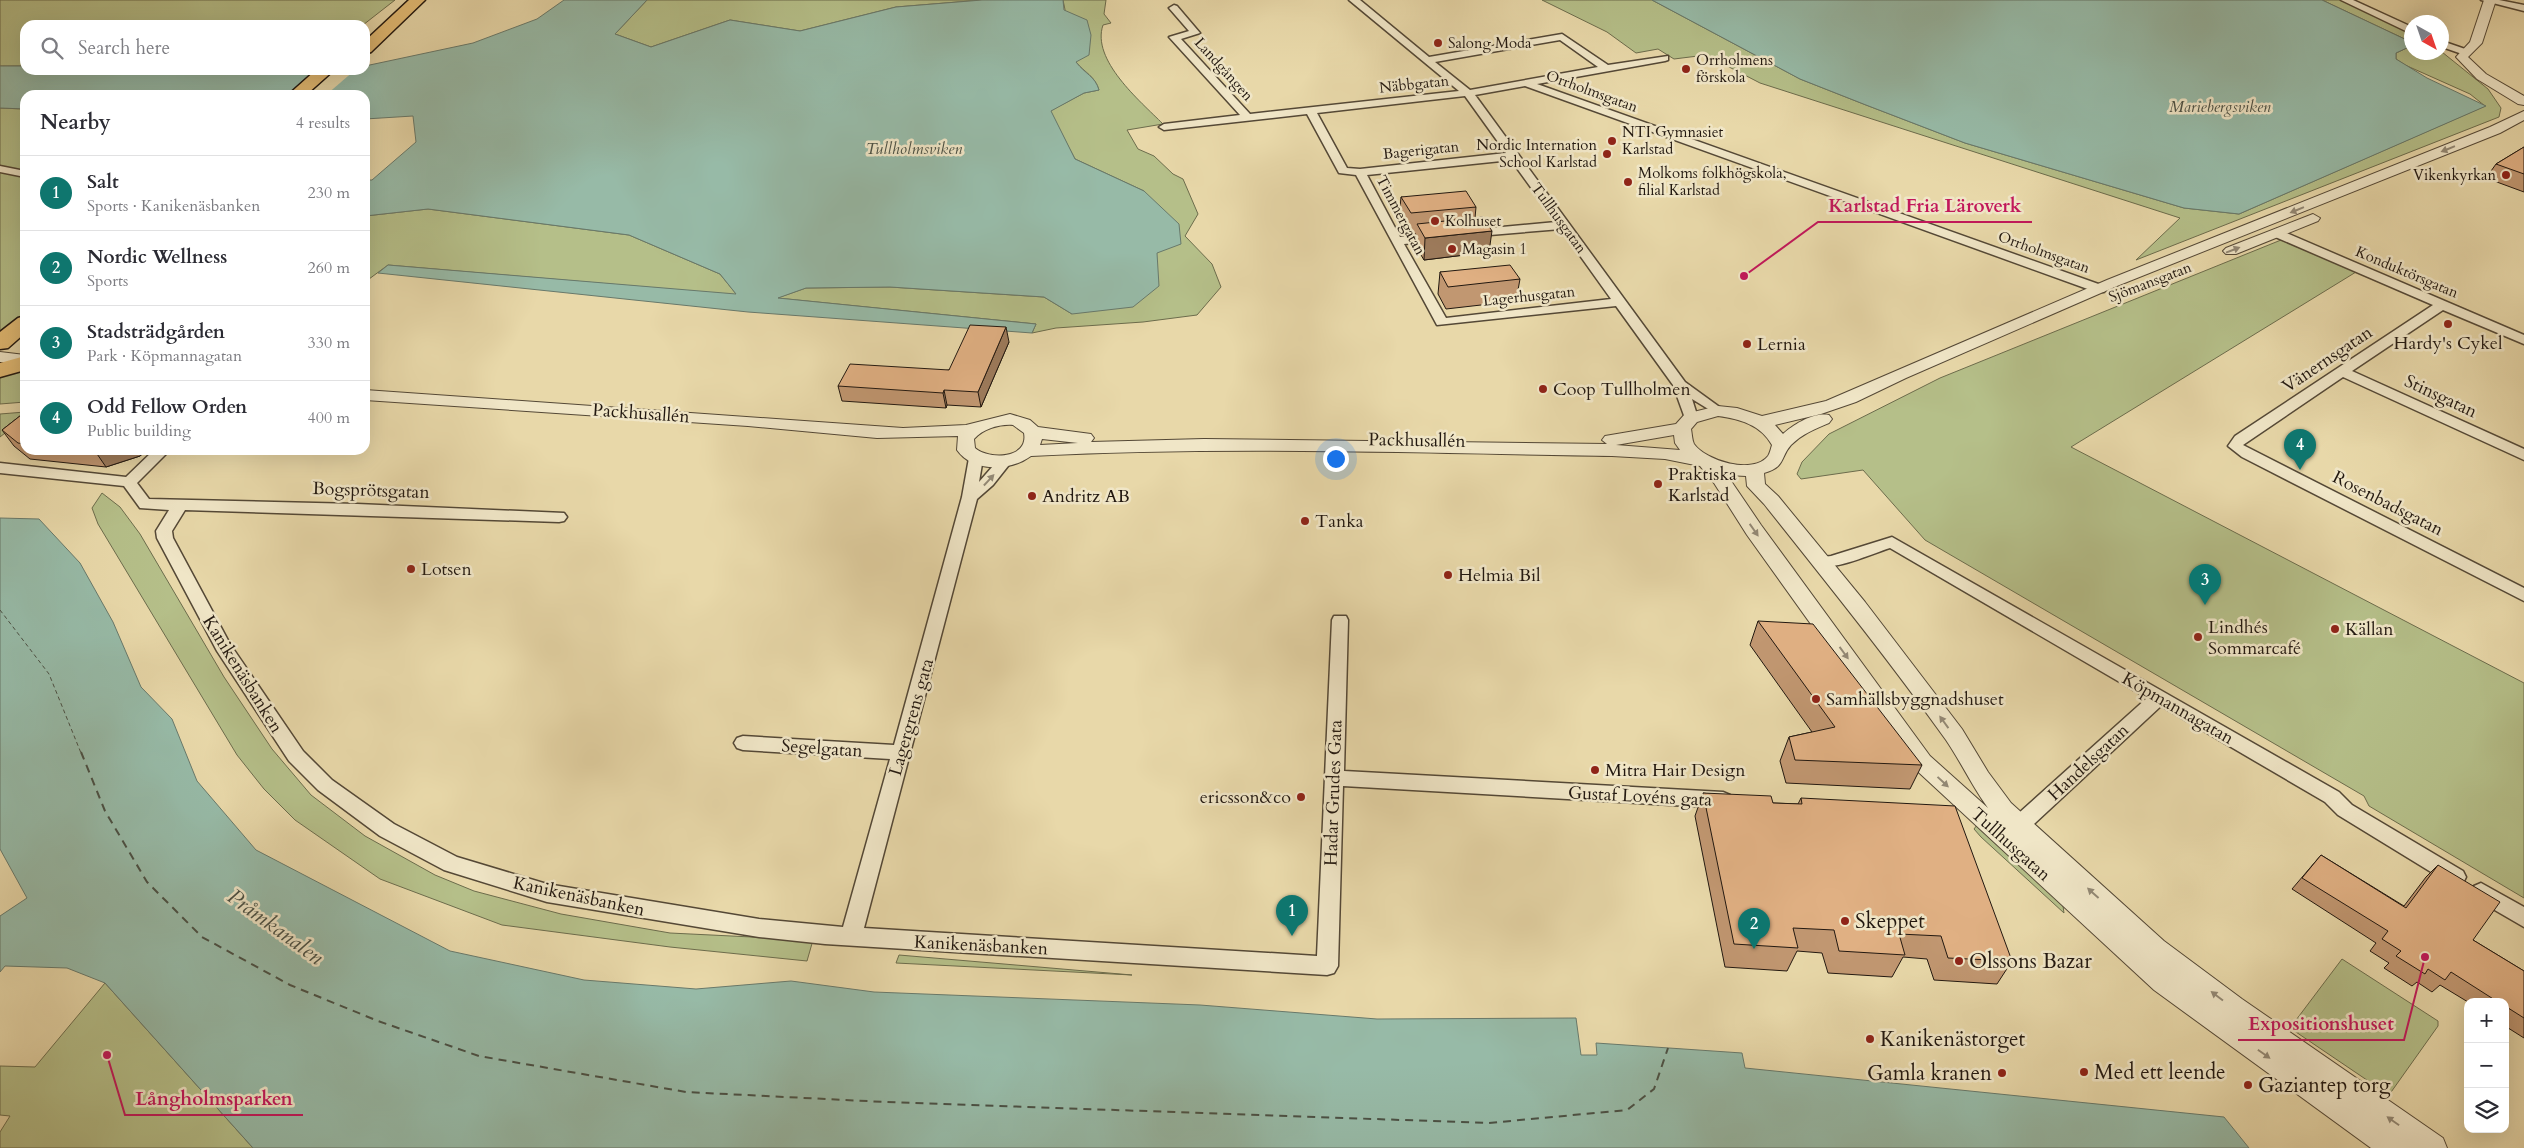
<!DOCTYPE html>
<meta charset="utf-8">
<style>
body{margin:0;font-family:Cardo,serif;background:#f2f2f3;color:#2b2b33}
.controls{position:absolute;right:15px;bottom:15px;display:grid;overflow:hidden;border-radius:10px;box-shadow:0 5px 20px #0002}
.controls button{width:45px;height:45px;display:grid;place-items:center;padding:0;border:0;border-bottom:1px solid #e1e1e2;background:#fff;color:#2b2b33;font:25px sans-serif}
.compass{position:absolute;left:2404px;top:15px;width:45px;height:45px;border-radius:50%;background:#fff;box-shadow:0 5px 20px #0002;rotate:140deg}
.you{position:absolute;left:1335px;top:458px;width:18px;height:18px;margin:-12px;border:4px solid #fff;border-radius:50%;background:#1a73e8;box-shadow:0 0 0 8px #1a73e833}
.badge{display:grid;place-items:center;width:32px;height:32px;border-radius:50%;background:#0f766e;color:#fff;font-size:16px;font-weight:700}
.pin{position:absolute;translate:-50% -41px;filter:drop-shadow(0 1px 2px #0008)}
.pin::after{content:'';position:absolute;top:26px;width:18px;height:15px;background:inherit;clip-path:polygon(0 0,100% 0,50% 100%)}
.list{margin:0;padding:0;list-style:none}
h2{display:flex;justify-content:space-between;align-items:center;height:65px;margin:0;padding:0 20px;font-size:21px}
h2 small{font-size:16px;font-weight:400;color:#7c7c81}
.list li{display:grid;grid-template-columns:32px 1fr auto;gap:15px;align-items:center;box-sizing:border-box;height:75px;padding:0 20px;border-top:1px solid #e1e1e2}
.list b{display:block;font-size:19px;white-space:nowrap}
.list p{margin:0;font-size:16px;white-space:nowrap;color:#7c7c81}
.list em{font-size:16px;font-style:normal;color:#7c7c81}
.icon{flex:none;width:28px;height:28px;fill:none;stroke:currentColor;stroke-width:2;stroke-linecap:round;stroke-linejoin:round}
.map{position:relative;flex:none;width:2524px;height:1148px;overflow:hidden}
.search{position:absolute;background:#fff;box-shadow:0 5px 20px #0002;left:20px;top:20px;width:350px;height:55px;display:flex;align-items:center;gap:12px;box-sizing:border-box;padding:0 18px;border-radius:15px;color:#7c7c81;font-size:19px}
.panel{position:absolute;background:#fff;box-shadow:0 5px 20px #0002;left:20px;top:90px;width:350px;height:365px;border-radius:15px}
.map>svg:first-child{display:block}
</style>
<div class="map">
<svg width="2524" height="1148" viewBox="0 0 2524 1148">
<rect width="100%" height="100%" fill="#e8d8a9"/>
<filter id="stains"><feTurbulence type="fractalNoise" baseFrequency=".004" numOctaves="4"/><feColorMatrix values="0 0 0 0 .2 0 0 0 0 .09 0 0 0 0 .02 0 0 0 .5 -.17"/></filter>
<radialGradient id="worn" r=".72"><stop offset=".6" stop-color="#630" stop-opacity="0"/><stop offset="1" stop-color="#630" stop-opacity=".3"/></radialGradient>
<path fill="#b5bf89" stroke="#6c6c4c" d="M0,0H395L363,25H25V66H0Z
M647,0H982L896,7L800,31L730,20L651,47L615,34Z
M1063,0H1106L1104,14L1111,23L1103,25C1091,60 1140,101 1163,124L1127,130L1138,149L1154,156L1173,174L1183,179L1198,214L1185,236L1212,264L1221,287L1197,315L1143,322L1056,328L1032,333L1036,324L777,298L806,288L890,287L1044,297L1072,314L1144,191L1075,159L1050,111L1084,93L1099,90C1095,76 1085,73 1076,62Z
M1542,0H1652L1800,79L1866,105L1965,143L2184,208L2239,214L2485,106L2470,94L2405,65L2396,59V53L2411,46L2412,52H2442L2488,89L2501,108L2499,117L2136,260L2180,218L1760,83L1706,55L1674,59L1658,49L1636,53L1607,32Z
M2322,0H2340L2411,32V42Z
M0,108L25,109V313L0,332Z
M428,209L629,235L720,274L737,295L388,265L365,282V216Z
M2281,240L2356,272L2071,447L2524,683V898L2369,806L2364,796L1925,540L1863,470L1801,479L1797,474L1802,462L1829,434L1940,378Z
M25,368V402L0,404V375Z
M25,412V417L0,437V414Z
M102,493L120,507L140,534L224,677L272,749L311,795L365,836L435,875L474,891L561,914L670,933L813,940L807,961L670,947L502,925L380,879L295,820L264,789L237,755L98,524L92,508Z
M1977,825L2062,899L2064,913L1981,837L1974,829Z
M899,955L1132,975L896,963Z
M2342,959L2438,1021V1026L2389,1095L2290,1028Z
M105,983L253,1148H0V1132L10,1116L0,1115V1066L35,1067Z"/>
<path fill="#97baa7" stroke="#68796b" d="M564,0H647L615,34L651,47L730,20L800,31L896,7L982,0H1063L1064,10L1087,20L1091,35L1089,55L1076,62C1085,74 1095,76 1099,90L1084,93L1051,111L1075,159L1144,191L1179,224L1181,244L1157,253L1159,286L1133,307L1072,314L1044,297L890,287L806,288L778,298L1036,324L1032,333L748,312L378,273L388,265L736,294L720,274L629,235L428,209L365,216V180H372L416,142L413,116L365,119V95H25V109L0,108V66H25V70H365V66L473,43L537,19Z
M1652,0H2322L2411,42V46L2396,53V59L2427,78L2486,106L2239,214L2184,208L1965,143L1866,105L1800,79Z
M0,518L39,519L80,563L113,622L141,687L172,719L197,781L256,850L450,951L584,980L696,989L791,981L874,992L1200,1005L1377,1019L1576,1018L1581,1055H1597L1596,1043L1742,1053L1745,1068L2224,1117L2249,1148H253L105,983L67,968L5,966L0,972V916L27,898L0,849Z"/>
<path fill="#e8d8a9" d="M318,70H355L326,95H289Z"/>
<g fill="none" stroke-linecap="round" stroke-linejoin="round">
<path stroke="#4b5145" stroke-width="1" stroke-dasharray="4 3" stroke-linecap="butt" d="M0,610L49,674L81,753"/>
<path stroke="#4b5145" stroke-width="2" stroke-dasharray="8 6" stroke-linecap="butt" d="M81,752L105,811L147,882L202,937L290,985L378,1021L479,1056L686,1092L885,1102L1489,1123L1627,1110L1654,1089L1668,1048"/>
<defs>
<path id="minor" d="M1349,0H1360L1429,57L1562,34L1608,65L1668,56V60L1665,61L1537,84L2104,286L2106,289L2104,292H2096L1525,86L1475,95L1685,382L1725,411L1718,415L1692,399L1698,418L1691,422L1686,421L1673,385L1616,306L1437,325L1356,175L1339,173L1307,114L1164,130L1159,127L1164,124L1240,115L1169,37L1189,31L1169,8L1174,5L1177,6L1200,33L1181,39L1250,114L1459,91ZM1560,40L1598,67L1470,90L1435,62ZM1465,96L1506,153L1360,169L1347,168L1317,113ZM1511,160L1556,222L1470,230L1466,231V237L1561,229L1611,299L1446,318L1404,244L1436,241L1442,237L1436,233L1400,237L1367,175Z
M2341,0H2353L2412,27V34Z
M2481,0H2499L2524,5V11Z
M2442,41L2468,50L2470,52L2465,55L2442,47Z
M0,166L25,171V177L0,172Z
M2277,229L2524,335V344L2443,310L2352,371L2524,449V460L2343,377L2243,445L2524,588V601L2242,457L2228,446L2235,436L2433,305L2273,236L2271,233Z
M154,450H170L137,483L149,499L357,504L564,513L567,517L564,521L559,522L185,510L172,531L173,538L230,644L303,751L332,780L394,824L457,857L547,884L759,919L843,927L890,759L743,750L737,748L734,743L737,738L743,736L894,745L962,497L969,458L976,453L983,458L979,482L1000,458H1010L1012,461L993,485L977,499L864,928L1317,956L1332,620L1334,616H1346L1348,620L1344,771L1723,792L1730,795L1733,800L1730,805L1723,808L1343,786L1338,966L1334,973L1327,975L825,944L759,937L547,902L444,870L380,836L318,790L289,761L217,651L157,538L156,531L169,510L140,508L124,486L0,473V463L126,477Z
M1892,537L2339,792L2352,805L2463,871L2466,877L2463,883L2456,885L2449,883L2338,815L2325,802L2161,706L2034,824L2015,830L2008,828L2005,822L2008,816L2020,812L2147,698L1890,548C1871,554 1835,571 1815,566L1813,562L1815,558L1831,556Z
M2481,883L2524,907V927L2474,898L2471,892L2474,886Z"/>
<path id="tertiary" d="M2484,0H2496L2482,43L2468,57L2486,74L2524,96V105L2518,104L2477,79L2456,57L2470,42Z
M2524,111V120L2500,133L2117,286L1906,378L1856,402L1821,414L1775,425L1783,434C1794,424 1814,412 1829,415L1832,419L1829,423C1815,429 1802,434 1791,445C1780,457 1786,467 1764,473L1765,484L1778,496L1865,602L1962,729L1988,772L2011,803L2164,941L2242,999L2443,1138L2447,1148H2371L2154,990L1914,768L1747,535L1714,483L1700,466L1665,459L1612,456C1419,453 1225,446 1031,456C1011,471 973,473 957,450L958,436L877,438L748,426L365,400V390L903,428L966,425L1010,414L1030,420L1038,427L1091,434L1094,438L1091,442L1204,439L1607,444L1602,440L1605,436L1676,424L1685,414L1718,406L1737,408L1762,416L1826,401L2107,280L2490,127ZM1718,416C1740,419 1761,425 1772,445C1771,448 1770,453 1768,456C1753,475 1706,461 1694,444C1692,440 1692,434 1691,429L1697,422ZM1013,425L1024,433C1029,459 989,460 975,448L974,439C983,429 999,424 1013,425ZM1674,435L1675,443L1680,450L1616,445ZM1042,439L1078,443L1040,445ZM1727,475L1746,476L1747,486L1764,504C1826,582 1888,659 1946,740C1961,762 1972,786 1988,808L1930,756L1761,525Z
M2313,214L2320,218L2318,221L2236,254H2226L2223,251L2226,248Z
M0,352L25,355V365L0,362Z"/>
<path id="primary" d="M409,0H425L371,52L365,54V41Z
M316,70H334L306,95H288Z
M25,316V333L8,348L0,349V332L18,318Z
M25,356V370L0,377V363Z"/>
</defs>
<use href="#minor" stroke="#544836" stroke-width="3"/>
<use href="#tertiary" stroke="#544836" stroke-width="2"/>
<use href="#primary" stroke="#221810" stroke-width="3"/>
<use href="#minor" fill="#f0e6c7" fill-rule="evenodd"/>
<use href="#tertiary" fill="#f0e6c7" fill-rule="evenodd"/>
<use href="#primary" fill="#e4bc74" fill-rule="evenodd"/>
</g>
<path fill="#c19771" stroke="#221810" d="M2524,147V192L2486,178L2496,164Z
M1401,197L1476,207L1475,218L1489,252L1424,260L1415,245L1416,234H1409L1399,218Z
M1440,272L1520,279L1516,301L1446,309L1438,294Z
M1009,342L981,407L947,405L946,408L842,401L838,386L949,370Z
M25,412V450H147L140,456L106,467L30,459L14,446L2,430Z
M1758,621L1922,765L1910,789L1786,783L1780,761L1789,737L1812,732L1750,645Z
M1703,793L1773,803L1798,804L1801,798L2012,961L1997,984L1934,980L1927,959L1903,957L1892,977L1828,973L1822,953L1797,951L1787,971L1725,967L1695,816Z
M2321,855L2404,906L2426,877L2438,865L2473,940L2524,971V1038L2505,1026V1002H2468L2440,985L2432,992L2417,982L2412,986L2384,968L2389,963L2370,951L2376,943L2292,889Z"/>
<path fill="#9d7b5c" stroke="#221810" d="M1492,231L1489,252L1424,260L1425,238Z
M1006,327L1009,342L981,407L978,392Z
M944,390L947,405L946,408L943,393Z
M98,450H147L140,456L106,467L95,451Z"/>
<path fill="#e0b083" stroke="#221810" d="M2524,147V174L2496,164Z
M1466,191L1476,207L1411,213L1401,197Z
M1483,217L1492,231L1425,238L1417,224Z
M1510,265L1520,279L1448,287L1440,272Z
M970,325L1006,327L978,392L944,390L943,393L838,386L850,364L949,370Z
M25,412V444L18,443L2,430Z
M1758,621L1813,624L1922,765L1795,760L1789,737L1835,727Z
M1703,793L1771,796L1773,803L1802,804L1801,798L1955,806L2012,961L1948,958L1941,936L1899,934L1905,955L1839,951L1834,930L1793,928L1798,948L1734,944Z
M2321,855L2406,908L2438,865L2500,902L2473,940L2524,971V1018L2505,1006V1002H2498L2451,972L2445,980L2428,969L2425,974L2396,956L2401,951L2382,939L2388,931L2302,878Z"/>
<defs><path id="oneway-solid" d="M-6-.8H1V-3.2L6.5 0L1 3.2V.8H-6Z" transform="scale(1.25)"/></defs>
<g fill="#938975">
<use href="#oneway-solid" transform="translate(2448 149) rotate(158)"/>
<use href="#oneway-solid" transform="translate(2297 210) rotate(158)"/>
<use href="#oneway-solid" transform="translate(2233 250) rotate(-21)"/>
<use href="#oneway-solid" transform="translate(989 480) rotate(-47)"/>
<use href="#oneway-solid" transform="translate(1754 530) rotate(55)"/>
<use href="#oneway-solid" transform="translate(1844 653) rotate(54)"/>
<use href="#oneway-solid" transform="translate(1944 722) rotate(-126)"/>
<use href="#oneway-solid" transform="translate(1943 782) rotate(43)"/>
<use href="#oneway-solid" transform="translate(2093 893) rotate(-138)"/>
<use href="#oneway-solid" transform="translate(2217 996) rotate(-143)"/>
<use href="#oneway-solid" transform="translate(2264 1054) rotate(35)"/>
<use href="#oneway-solid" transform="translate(2393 1121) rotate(-145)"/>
</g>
<g fill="#8f2418" stroke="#f0e6c7" stroke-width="2">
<circle cx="1438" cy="43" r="5"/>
<circle cx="1686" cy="69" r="5"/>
<circle cx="1612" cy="141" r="5"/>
<circle cx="1607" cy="154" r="5"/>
<circle cx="2506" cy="175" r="5"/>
<circle cx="1628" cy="182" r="5"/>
<circle cx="1435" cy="221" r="5"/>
<circle cx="1452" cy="249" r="5"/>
<circle cx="2448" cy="324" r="5"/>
<circle cx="1747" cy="344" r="5"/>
<circle cx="1543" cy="389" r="5"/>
<circle cx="1658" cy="484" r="5"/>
<circle cx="1032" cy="496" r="5"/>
<circle cx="1305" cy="521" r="5"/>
<circle cx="411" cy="569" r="5"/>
<circle cx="1448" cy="575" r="5"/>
<circle cx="2335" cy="629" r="5"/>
<circle cx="2198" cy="637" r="5"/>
<circle cx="1816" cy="699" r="5"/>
<circle cx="1595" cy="770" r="5"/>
<circle cx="1301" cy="797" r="5"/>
<circle cx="1845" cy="921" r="5"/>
<circle cx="1959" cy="961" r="5"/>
<circle cx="1870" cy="1039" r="5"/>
<circle cx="2084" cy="1072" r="5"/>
<circle cx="2002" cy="1073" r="5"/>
<circle cx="2248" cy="1085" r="5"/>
</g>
<g text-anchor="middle" stroke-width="5" stroke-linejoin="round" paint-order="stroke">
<g font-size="15" fill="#221810" stroke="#f0e6c7" text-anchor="start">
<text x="1448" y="48">Salong Moda</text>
<text x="1696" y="65">Orrholmens<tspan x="1696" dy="17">förskola</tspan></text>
<text x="1622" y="137">NTI Gymnasiet<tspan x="1622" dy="17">Karlstad</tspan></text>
<text x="1597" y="150" text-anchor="end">Nordic Internation<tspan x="1597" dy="17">School Karlstad</tspan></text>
<text x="1638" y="178">Molkoms folkhögskola,<tspan x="1638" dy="17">filial Karlstad</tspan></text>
<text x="2496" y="180" text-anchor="end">Vikenkyrkan</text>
<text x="1445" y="226">Kolhuset</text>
<text x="1462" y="254">Magasin 1</text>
</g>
<g font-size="15" fill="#221810" stroke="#f0e6c7">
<text transform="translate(1224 69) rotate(48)" y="5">Landgången</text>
<text transform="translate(1414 84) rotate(-6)" y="5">Näbbgatan</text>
<text transform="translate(1592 91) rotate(20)" y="5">Orrholmsgatan</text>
<text transform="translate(1421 150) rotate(-6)" y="5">Bagerigatan</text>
<text transform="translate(1401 215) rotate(62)" y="5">Timmergatan</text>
<text transform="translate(1559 218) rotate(54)" y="5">Tullhusgatan</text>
<text transform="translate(2044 252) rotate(20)" y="5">Orrholmsgatan</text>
<text transform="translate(2407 272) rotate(23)" y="5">Konduktörsgatan</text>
<text transform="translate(2150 282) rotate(-21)" y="5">Sjömansgatan</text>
<text transform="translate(1529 296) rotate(-6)" y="5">Lagerhusgatan</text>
</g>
<g font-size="16" font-style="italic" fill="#4b5145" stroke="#f0e6c7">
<text x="2220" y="112">Mariebergsviken</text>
<text x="914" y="154">Tullholmsviken</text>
</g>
<g font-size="18" fill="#221810" stroke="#f0e6c7" text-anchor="start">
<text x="2448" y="349" text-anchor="middle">Hardy's Cykel</text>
<text x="1757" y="350">Lernia</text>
<text x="1553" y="395">Coop Tullholmen</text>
<text x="1668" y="480">Praktiska<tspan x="1668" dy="21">Karlstad</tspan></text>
<text x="1042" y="502">Andritz AB</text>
<text x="1315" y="527">Tanka</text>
<text x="421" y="575">Lotsen</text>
<text x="1458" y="581">Helmia Bil</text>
<text x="2208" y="633">Lindhés<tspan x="2208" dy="21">Sommarcafé</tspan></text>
<text x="2345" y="635">Källan</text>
<text x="1826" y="705">Samhällsbyggnadshuset</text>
<text x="1605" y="776">Mitra Hair Design</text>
<text x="1291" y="803" text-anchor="end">ericsson&amp;co</text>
</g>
<g font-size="18" fill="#221810" stroke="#f0e6c7">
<text transform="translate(2327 359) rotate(-34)" y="6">Vänernsgatan</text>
<text transform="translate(2441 396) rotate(25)" y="6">Stinsgatan</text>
<text transform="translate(641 413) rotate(4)" y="6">Packhusallén</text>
<text transform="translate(1417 440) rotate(1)" y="6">Packhusallén</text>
<text transform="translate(371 490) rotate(2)" y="6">Bogsprötsgatan</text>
<text transform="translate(2388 503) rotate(27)" y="6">Rosenbadsgatan</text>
<text transform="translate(243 674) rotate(58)" y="6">Kanikenäsbanken</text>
<text transform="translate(2178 708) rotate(30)" y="6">Köpmannagatan</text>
<text transform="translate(911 717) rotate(-74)" y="6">Lagergrens gata</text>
<text transform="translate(822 748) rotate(4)" y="6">Segelgatan</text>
<text transform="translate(2088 762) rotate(-43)" y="6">Handelsgatan</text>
<text transform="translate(1333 793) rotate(-88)" y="6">Hadar Grudes Gata</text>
<text transform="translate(1640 796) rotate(3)" y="6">Gustaf Lovéns gata</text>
<text transform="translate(2011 844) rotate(42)" y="6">Tullhusgatan</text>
<text transform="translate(579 896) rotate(12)" y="6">Kanikenäsbanken</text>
<text transform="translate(981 945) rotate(3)" y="6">Kanikenäsbanken</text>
</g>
<g font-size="21" fill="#221810" stroke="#f0e6c7" text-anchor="start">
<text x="1855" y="928">Skeppet</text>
<text x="1969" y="968">Olssons Bazar</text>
<text x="1880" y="1046">Kanikenästorget</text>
<text x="2094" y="1079">Med ett leende</text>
<text x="1992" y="1080" text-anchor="end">Gamla kranen</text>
<text x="2258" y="1092">Gaziantep torg</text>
</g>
<g font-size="22" font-style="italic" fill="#4b5145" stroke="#f0e6c7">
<text transform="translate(276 926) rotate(36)" y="8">Pråmkanalen</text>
</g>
</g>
<path fill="none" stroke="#c2185b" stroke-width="2" d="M1744 276L1818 222H2032M2425 957L2404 1040H2238M107 1055L125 1115H303"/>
<g fill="#c2185b" stroke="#f0e6c7" stroke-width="2">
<circle cx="1744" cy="276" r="5"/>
<circle cx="2425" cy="957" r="5"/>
<circle cx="107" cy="1055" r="5"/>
</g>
<g font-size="19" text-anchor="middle" font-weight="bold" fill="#c2185b" stroke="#f0e6c7" stroke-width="5" stroke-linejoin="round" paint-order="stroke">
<text x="1925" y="212">Karlstad Fria Läroverk</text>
<text x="2321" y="1030">Expositionshuset</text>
<text x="214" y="1105">Långholmsparken</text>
</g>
<rect width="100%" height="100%" filter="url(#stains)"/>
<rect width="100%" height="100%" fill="url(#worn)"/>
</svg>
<div class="controls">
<button>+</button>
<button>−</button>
<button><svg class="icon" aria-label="layers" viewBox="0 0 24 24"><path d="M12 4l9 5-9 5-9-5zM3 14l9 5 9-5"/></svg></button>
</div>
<svg class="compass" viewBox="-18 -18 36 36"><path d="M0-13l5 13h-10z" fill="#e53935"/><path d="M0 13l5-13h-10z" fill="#7c7c81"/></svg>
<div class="you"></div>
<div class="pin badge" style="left:1292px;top:936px">1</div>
<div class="pin badge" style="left:1754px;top:949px">2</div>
<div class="pin badge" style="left:2205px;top:605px">3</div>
<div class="pin badge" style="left:2300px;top:470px">4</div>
<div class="search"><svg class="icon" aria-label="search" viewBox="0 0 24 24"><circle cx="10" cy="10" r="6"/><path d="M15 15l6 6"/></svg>Search here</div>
<section class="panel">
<h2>Nearby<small>4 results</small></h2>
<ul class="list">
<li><span class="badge">1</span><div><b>Salt</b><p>Sports · Kanikenäsbanken</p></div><em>230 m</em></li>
<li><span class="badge">2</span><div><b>Nordic Wellness</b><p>Sports</p></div><em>260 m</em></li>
<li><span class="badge">3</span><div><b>Stadsträdgården</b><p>Park · Köpmannagatan</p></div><em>330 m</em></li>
<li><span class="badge">4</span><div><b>Odd Fellow Orden</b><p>Public building</p></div><em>400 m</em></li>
</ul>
</section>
</div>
